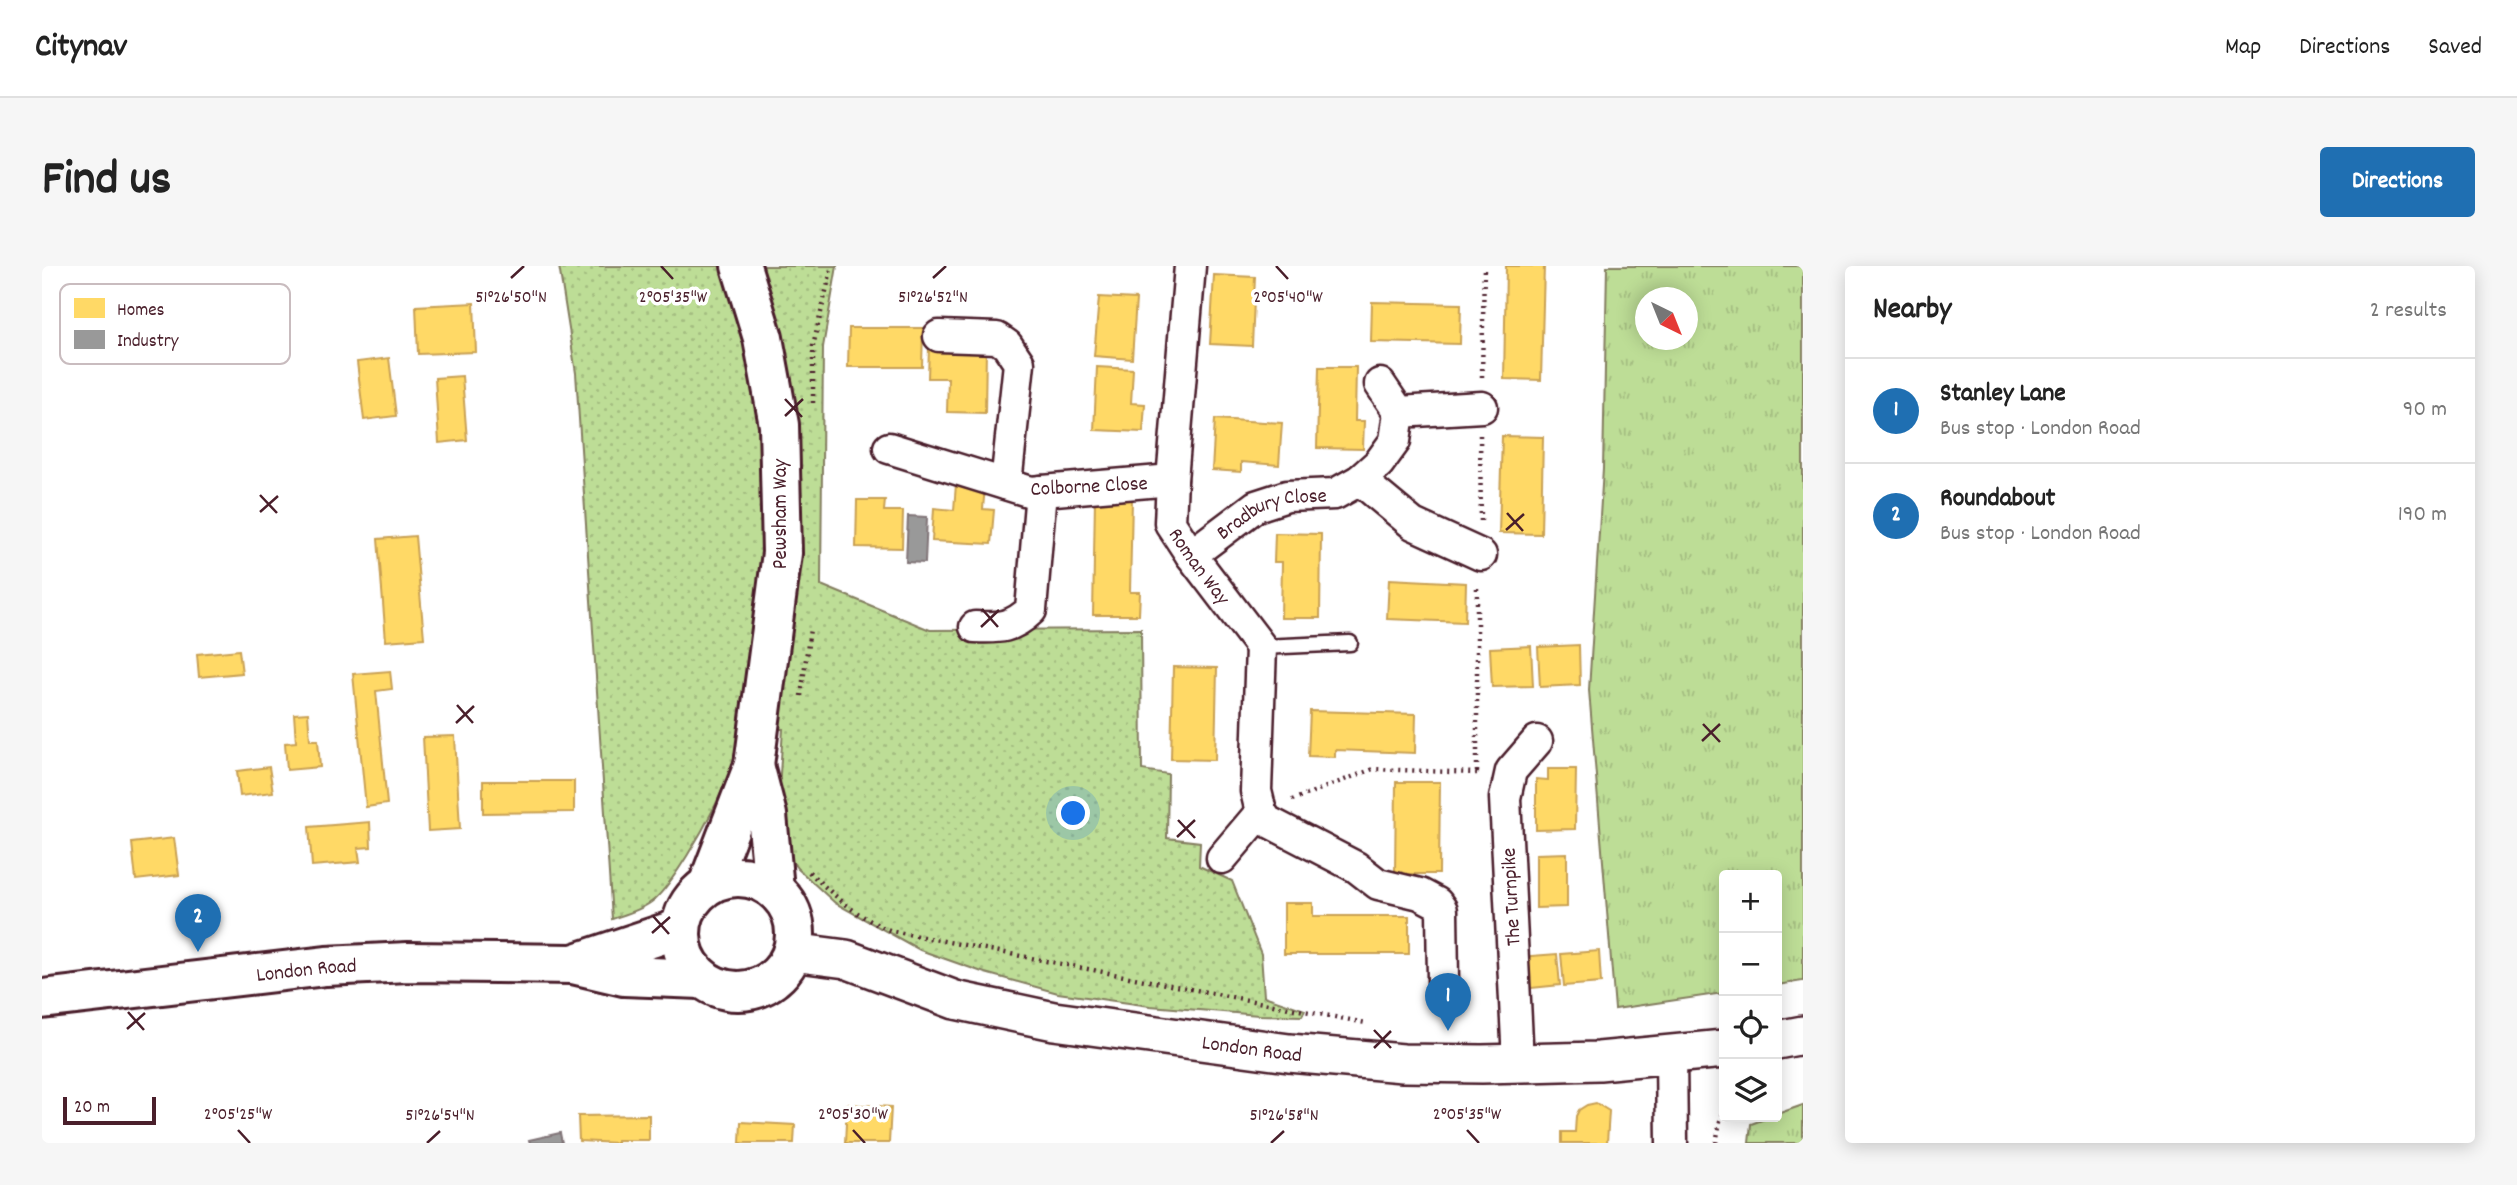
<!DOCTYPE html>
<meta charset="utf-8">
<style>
body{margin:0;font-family:Dekko,sans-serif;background:#f6f6f6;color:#222}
.controls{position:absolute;right:21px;bottom:21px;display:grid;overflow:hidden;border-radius:7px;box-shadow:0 4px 18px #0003}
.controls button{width:63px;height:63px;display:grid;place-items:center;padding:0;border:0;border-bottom:2px solid #e0e0e0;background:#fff;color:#222;font:35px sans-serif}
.compass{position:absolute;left:1593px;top:21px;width:63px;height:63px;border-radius:50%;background:#fff;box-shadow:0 4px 18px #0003;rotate:137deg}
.scale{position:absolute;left:21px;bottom:18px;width:93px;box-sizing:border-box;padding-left:7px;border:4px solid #4a1f2b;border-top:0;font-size:19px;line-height:24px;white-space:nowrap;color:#4a1f2b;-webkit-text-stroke:5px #fff;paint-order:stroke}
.you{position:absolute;left:1032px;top:548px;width:24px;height:24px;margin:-18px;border:5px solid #fff;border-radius:50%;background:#1a73e8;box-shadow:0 0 0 10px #1a73e833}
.badge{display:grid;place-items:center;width:46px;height:46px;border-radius:50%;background:#1f6fb2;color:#fff;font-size:23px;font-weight:700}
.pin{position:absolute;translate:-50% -58px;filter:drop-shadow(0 2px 4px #0008)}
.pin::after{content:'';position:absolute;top:37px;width:24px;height:21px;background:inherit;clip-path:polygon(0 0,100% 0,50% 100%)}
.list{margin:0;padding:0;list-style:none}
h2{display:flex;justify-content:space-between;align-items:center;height:91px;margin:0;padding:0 28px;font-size:30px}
h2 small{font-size:23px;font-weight:400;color:#767676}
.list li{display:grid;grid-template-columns:46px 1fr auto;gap:21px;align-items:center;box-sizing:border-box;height:105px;padding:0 28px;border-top:2px solid #e0e0e0}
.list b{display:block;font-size:26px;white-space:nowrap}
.list p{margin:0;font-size:23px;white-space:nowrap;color:#767676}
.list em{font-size:23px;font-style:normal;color:#767676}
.icon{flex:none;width:38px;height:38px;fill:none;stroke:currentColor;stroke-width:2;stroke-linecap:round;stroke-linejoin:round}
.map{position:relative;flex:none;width:1761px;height:877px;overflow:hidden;border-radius:7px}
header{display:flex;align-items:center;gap:42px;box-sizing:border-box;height:98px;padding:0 35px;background:#fff;border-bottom:2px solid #e0e0e0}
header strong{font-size:33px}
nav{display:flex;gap:38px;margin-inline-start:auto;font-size:24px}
.intro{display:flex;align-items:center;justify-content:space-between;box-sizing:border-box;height:168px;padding:0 42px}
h1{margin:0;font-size:49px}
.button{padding:18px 32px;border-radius:7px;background:#1f6fb2;color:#fff;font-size:24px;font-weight:700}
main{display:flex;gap:42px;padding:0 42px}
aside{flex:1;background:#fff;border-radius:7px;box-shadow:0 4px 18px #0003}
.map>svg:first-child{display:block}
</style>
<header>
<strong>Citynav</strong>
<nav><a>Map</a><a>Directions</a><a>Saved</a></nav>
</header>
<div class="intro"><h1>Find us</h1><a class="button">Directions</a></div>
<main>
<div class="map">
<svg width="1761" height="877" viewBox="0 0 1761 877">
<defs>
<pattern id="grass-dots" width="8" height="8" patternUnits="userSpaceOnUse" patternTransform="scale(1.75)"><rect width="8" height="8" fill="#bddd96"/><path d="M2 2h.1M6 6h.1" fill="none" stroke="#a4bd81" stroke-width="1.8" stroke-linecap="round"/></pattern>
<pattern id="park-tufts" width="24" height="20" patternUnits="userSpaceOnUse" patternTransform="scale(1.75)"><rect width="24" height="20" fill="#bddd96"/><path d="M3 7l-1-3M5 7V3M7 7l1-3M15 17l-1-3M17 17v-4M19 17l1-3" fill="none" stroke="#a4bd81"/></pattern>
</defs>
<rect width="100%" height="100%" fill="#fff"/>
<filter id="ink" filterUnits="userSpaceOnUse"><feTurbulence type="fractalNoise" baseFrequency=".0143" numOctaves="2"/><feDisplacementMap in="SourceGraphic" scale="14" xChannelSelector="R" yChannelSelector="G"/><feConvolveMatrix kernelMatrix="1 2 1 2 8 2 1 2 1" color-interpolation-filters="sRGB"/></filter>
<g filter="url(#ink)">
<path fill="url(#grass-dots)" stroke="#847e60" stroke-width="2" d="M517,0H795L781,81L779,319L888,364L1099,363L1100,504L1126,508L1125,572L1158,576L1157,600L1190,615L1219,688L1222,730L1263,744L1260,750L1217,749L1108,740L1016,727L943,707L878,684L793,637L755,602L740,582L736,538L741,463H703C690,509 670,550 645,590C636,604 626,621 613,633C602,643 584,648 570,653L534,107Z"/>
<path fill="url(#park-tufts)" stroke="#847e60" stroke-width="2" fill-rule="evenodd" d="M1565,0H1761V715L1735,719V609H1682V727L1573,743L1547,424L1561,203ZM1604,32H1646V74H1604Z
M1761,839V877H1707L1709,858L1728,851H1735V848Z"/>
<path fill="#ffd966" stroke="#c9a154" stroke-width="2" d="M1464,0H1502L1499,114L1462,113Z
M1172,9L1213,11L1210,80L1168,78Z
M1057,31L1094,33L1090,93L1052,90Z
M1330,36L1419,38L1418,78L1329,76Z
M432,37L434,86L376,88L374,40Z
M807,62H881L880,101H806Z
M887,81L944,82L943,147L905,146L906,112H886Z
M347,92L354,150L322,154L315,96Z
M1055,101L1091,103L1089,137L1103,138L1101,166L1052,164Z
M1277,101H1314L1313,155H1322L1321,183L1275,182Z
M420,110L425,174L397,177L393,112Z
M1173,153L1240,157L1237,199L1199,196V206L1170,204Z
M1460,170L1501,171L1499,268L1457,267Z
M914,218L943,220L941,243L952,244L949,278L890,275L892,242L912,244Z
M1053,233H1090L1088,326H1098L1097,349H1051Z
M815,234H843L842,245H861L860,282L814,281Z
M1233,267L1279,268L1278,352H1239L1240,296H1232Z
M373,270L382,372L344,375L336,273Z
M1347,313L1424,317L1423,356L1345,353Z
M1537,379L1538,419L1498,421L1496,381Z
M1489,380L1491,420L1450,421L1448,382Z
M197,384L200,407L157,411L155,388Z
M1131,401L1175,402L1173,494L1129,493Z
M348,405L350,423L334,425L345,538L324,541L311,408Z
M1268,445L1374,448L1373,487L1293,484V491L1266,490Z
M266,447L268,474H276L278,501L245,504L243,477L254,476L252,448Z
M413,470L418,563L386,565L381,471Z
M227,501L231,526L198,530L195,505Z
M1506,503H1534L1533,563L1494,564V513L1506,514Z
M441,515H532V546L441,547Z
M1354,516H1398L1397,608H1353Z
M328,556L329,581L316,582L318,596L270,600L267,561Z
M132,572L137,609L94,614L90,577Z
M1525,587V641L1494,642V588Z
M1242,637H1271V650H1367V688H1242Z
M1557,685L1559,717L1522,720L1519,688Z
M1515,688L1518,719L1480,723L1477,691Z
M1554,837L1567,845L1565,877H1520V866H1533L1534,850L1537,844L1545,839Z
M805,838L849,841L847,877H803Z
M607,849V874H575V877L537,875L536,850Z
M699,856L753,859L752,877H698Z"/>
<path fill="#999" stroke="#817478" stroke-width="2" d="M866,250L885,251L883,297L864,296Z
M518,867L520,877H488L487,874Z"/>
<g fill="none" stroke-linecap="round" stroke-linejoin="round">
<defs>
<path id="service" d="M1219,381L1308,377"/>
<g id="minor">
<path id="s1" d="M1148,0L1130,214L1128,257L1149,289L1219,381L1214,525L1219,546L1180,592"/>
<path d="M897,70L955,72L965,79L977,97L964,218"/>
<path d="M1338,118L1357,146L1440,141"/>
<path d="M847,182L989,226L1130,214"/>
<path d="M1318,214L1371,258L1439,289"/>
<path id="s2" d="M1149,289L1214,240L1245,230L1293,228L1318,214L1337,197L1353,175L1357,146"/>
<path d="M933,361C958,362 970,362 989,344L999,225"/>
<path d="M1219,546L1225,555L1314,601L1336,618L1378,628L1395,637L1400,644L1401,715"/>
<path d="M1629,789L1630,877"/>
<path d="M1475,797V775L1463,532L1469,505L1495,475"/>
</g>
<g id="tertiary">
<path id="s3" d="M750,686L804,693L913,734L1012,755L1247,787L1361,797L1440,798L1557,795L1682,783"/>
<path d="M1735,774L1761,769"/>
</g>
<g id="primary">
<path d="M712,499L725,549L732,623"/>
<circle cx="696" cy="668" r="57"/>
<path d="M666,619L712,499L740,287L737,159L721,72L699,0"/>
<path d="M531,698L639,662"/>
<path id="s4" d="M0,733L284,700L366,696L531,698L582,710L660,713"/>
</g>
</defs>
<use href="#service" stroke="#4a1f2b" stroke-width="19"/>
<use href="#minor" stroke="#4a1f2b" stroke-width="35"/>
<use href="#tertiary" stroke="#4a1f2b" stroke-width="42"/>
<use href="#primary" stroke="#4a1f2b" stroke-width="44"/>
<path stroke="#4a1f2b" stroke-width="4.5" stroke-dasharray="2 5" stroke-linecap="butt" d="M1440,111L1442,0
M771,137V80L790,0
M1438,169L1439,258
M759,430L768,363
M1435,506V319
M1250,534L1331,503L1435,507V510
M767,606C793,630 816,652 850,665L1324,757
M1674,877L1678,855L1682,846"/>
<use href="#service" stroke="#fff" stroke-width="14"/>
<use href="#minor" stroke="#fff" stroke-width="30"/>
<use href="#tertiary" stroke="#fff" stroke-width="37"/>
<use href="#primary" stroke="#fff" stroke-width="38"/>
</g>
</g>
<path fill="none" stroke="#4a1f2b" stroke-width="2.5" d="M619,0L631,13M1234,0L1246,13M469,12L482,0M891,12L904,0M743,133L760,151M743,150L761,133M218,229L235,247M218,246L236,230M1465,247L1481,265M1464,264L1482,248M940,343L956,361M939,361L957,344M415,439L431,457M414,457L432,440M1661,458L1678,476M1660,475L1678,458M1136,554L1153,572M1135,571L1153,554M611,650L627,668M610,667L628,651M86,746L102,764M85,763L103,747M1332,764L1349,782M1332,782L1349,765M196,864L208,877M811,864L823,877M1425,864L1437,877M385,877L398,865M1229,877L1242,865"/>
<g text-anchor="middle" stroke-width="7" stroke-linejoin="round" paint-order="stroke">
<g font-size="21" fill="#4a1f2b" stroke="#fff">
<text transform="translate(1047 219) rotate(-3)" y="7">Colborne Close</text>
<text transform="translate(737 248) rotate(-90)" y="7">Pewsham Way</text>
<text dy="7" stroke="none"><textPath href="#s2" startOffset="94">Bradbury Close</textPath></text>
<text dy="7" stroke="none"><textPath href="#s1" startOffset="310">Roman Way</textPath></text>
<text transform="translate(1468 631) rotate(-93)" y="7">The Turnpike</text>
<text dy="7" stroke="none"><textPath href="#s4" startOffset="266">London Road</textPath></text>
<text dy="7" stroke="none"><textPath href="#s3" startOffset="472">London Road</textPath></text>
</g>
</g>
<rect x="18" y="18" width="230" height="80" rx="10" fill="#fff" stroke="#c9bcbf" stroke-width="2"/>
<rect x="32" y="32" width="31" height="20" fill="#ffd966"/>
<rect x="32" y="64" width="31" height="19" fill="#999"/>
<g font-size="19" fill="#4a1f2b">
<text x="75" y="49">Homes</text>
<text x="75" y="80">Industry</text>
</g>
<g font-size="18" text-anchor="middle" fill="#4a1f2b" stroke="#fff" stroke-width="7" stroke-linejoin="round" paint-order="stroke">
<text x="469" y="36">51°26'50"N</text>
<text x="891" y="36">51°26'52"N</text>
<text x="631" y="36">2°05'35"W</text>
<text x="1246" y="36">2°05'40"W</text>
<text x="196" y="853">2°05'25"W</text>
<text x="811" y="853">2°05'30"W</text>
<text x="1425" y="853">2°05'35"W</text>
<text x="398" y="854">51°26'54"N</text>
<text x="1242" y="854">51°26'58"N</text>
</g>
</svg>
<div class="controls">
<button>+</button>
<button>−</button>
<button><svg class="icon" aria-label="locate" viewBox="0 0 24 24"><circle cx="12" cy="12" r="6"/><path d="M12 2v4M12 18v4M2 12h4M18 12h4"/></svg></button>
<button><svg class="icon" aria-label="layers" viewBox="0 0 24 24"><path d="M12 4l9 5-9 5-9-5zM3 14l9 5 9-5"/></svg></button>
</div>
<svg class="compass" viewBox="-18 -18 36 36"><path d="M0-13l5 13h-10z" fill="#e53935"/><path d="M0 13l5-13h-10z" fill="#767676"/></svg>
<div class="scale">20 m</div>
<div class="you"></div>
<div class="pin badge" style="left:1406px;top:765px">1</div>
<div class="pin badge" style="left:156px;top:686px">2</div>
</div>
<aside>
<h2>Nearby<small>2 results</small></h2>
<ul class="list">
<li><span class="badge">1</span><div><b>Stanley Lane</b><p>Bus stop · London Road</p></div><em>90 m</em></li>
<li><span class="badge">2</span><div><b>Roundabout</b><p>Bus stop · London Road</p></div><em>190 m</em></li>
</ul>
</aside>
</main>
